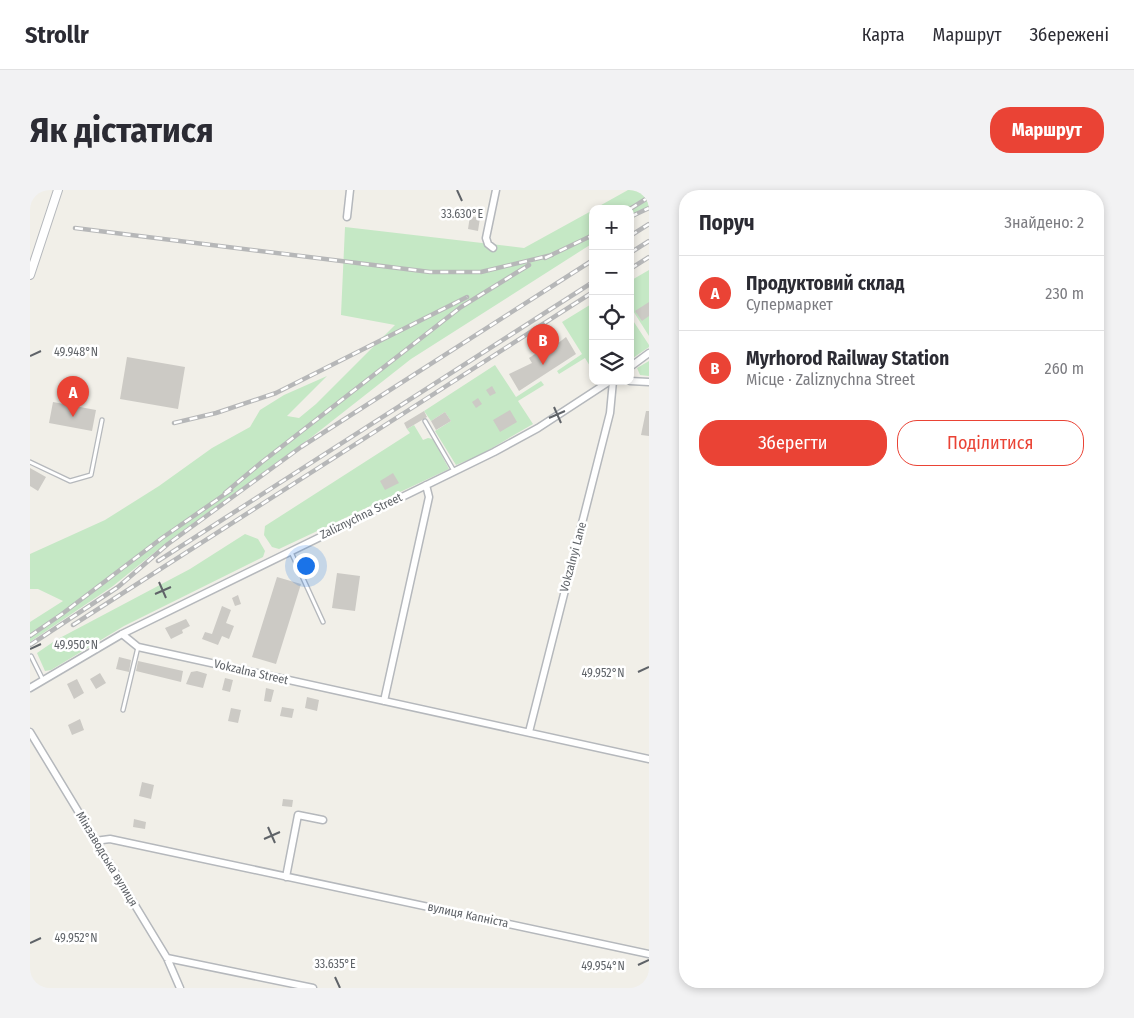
<!DOCTYPE html>
<html lang="uk">
<meta charset="utf-8">
<style>
body{margin:0;font-family:"Fira Sans Condensed",sans-serif;background:#f2f2f3;color:#2b2b33}
.controls{position:absolute;right:15px;top:15px;display:grid;overflow:hidden;border-radius:10px;box-shadow:0 2px 8px #0003}
.controls button{width:45px;height:45px;display:grid;place-items:center;padding:0;border:0;border-bottom:1px solid #e1e1e2;background:#fff;color:#2b2b33;font:25px sans-serif}
.you{position:absolute;left:275px;top:375px;width:18px;height:18px;margin:-12px;border:4px solid #fff;border-radius:50%;background:#1a73e8;box-shadow:0 0 0 8px #1a73e833}
.badge{display:grid;place-items:center;width:32px;height:32px;border-radius:50%;background:#ea4335;color:#fff;font-size:16px;font-weight:700}
.pin{position:absolute;translate:-50% -41px;filter:drop-shadow(0 1px 2px #0008)}
.pin::after{content:'';position:absolute;top:26px;width:18px;height:15px;background:inherit;clip-path:polygon(0 0,100% 0,50% 100%)}
.list{margin:0;padding:0;list-style:none}
h2{display:flex;justify-content:space-between;align-items:center;height:65px;margin:0;padding:0 20px;font-size:21px}
h2 small{font-size:16px;font-weight:400;color:#7c7c81}
.list li{display:grid;grid-template-columns:32px 1fr auto;gap:15px;align-items:center;box-sizing:border-box;height:75px;padding:0 20px;border-top:1px solid #e1e1e2}
.list b{display:block;font-size:19px;white-space:nowrap}
.list p{margin:0;font-size:16px;white-space:nowrap;color:#7c7c81}
.list em{font-size:16px;font-style:normal;color:#7c7c81}
.actions{display:flex;gap:10px;padding:15px 20px}
.actions a{flex:1;padding:11px 0;border:1px solid #ea4335;border-radius:20px;text-align:center;font-size:18px;color:#ea4335}
.actions .main{background:#ea4335;color:#fff}
.icon{flex:none;width:28px;height:28px;fill:none;stroke:currentColor;stroke-width:2;stroke-linecap:round;stroke-linejoin:round}
.map{position:relative;flex:none;width:619px;height:798px;overflow:hidden;border-radius:20px}
header{display:flex;align-items:center;gap:30px;box-sizing:border-box;height:70px;padding:0 25px;background:#fff;border-bottom:1px solid #e1e1e2}
header strong{font-size:24px}
nav{display:flex;gap:28px;margin-inline-start:auto;font-size:18px}
.intro{display:flex;align-items:center;justify-content:space-between;box-sizing:border-box;height:120px;padding:0 30px}
h1{margin:0;font-size:35px}
.button{padding:12px 22px;border-radius:20px;background:#ea4335;color:#fff;font-size:18px;font-weight:700}
main{display:flex;gap:30px;padding:0 30px}
aside{flex:1;background:#fff;border-radius:20px;box-shadow:0 2px 8px #0003}
.map>svg:first-child{display:block}
</style>
<header>
<strong>Strollr</strong>
<nav><a>Карта</a><a>Маршрут</a><a>Збережені</a></nav>
</header>
<div class="intro"><h1>Як дістатися</h1><a class="button">Маршрут</a></div>
<main>
<div class="map">
<svg width="619" height="798" viewBox="0 0 619 798">
<rect width="100%" height="100%" fill="#f1efe8"/>
<path fill="#c5e8c5" d="M598,0H619V18L600,30V19H564Z
M563,20V53L381,169L283,246L140,350L83,396L0,452V432L33,411L8,399H0V364L75,330L129,296L182,258L220,237L230,220L254,205L297,186L257,226L269,228L286,214L365,135L311,125L315,37L494,58Z
M619,80V146L600,116V91Z
M563,113V181L555,168L529,184L527,181L552,164L532,132Z
M600,126L619,155V157L600,170Z
M619,171V186L610,185L607,178Z
M465,175L486,207L511,191L514,195L488,211L503,234L450,265L426,275L405,241L421,231L415,222L401,231L394,221Z
M384,235L393,250L398,248L403,249L419,279L249,359L242,357L234,345L235,336L380,243L377,239Z
M215,344L228,349L235,361L233,367L94,436L21,480L15,481L7,463L26,450L160,379Z"/>
<path fill="#cccac5" d="M440,26L450,28L448,41L438,39Z
M619,112V126L612,131L605,121Z
M536,147L546,164L489,201L479,184L502,173L499,168L511,160L514,164Z
M97,167L155,177L148,219L90,209Z
M462,196L466,203L460,206L456,200Z
M448,208L452,214L446,218L442,212Z
M23,212L66,220L62,241L19,233Z
M480,220L487,232L470,242L463,230Z
M394,221L397,227L377,239L374,233Z
M616,221H619V246L611,245Z
M415,222L421,231L406,240L401,231Z
M0,278L16,287L8,301L0,296Z
M363,283L369,293L355,300L350,291Z
M307,383L330,386L325,421L302,418Z
M247,387L271,394L246,474L222,467Z
M208,405L211,414L205,416L202,408Z
M192,416L201,420L196,433L204,436L199,449L192,446L188,455L172,449L175,442L182,444Z
M156,429L160,436L152,440L153,443L141,449L135,438Z
M89,467L101,470L99,482L86,479Z
M108,471L153,481L151,492L106,481Z
M167,481L177,484L173,498L156,494L161,482Z
M70,483L76,493L66,499L60,489Z
M195,488L203,490L200,502L192,500Z
M47,489L54,503L44,509L37,494Z
M236,498L244,500L241,512L234,511Z
M277,507L289,510L287,521L275,518Z
M252,517L264,519L262,528L250,526Z
M201,518L211,520L208,533L198,531Z
M50,529L54,540L42,545L38,535Z
M112,592L124,595L121,609L109,606Z
M253,609L263,610L262,617L252,616Z
M104,629L116,632L115,639L103,637Z"/>
<g fill="none" stroke-linecap="round" stroke-linejoin="round">
<defs>
<path id="service" d="M395,231L424,281
M0,272L40,291L61,285L72,230
M261,362L293,432
M1,466L13,490
M93,520L108,457"/>
<path id="minor" d="M317,27L320,0
M463,58L458,54L456,48L466,0
M600,177L619,163
M600,191L619,192
M92,444L108,457L619,569
M0,498L92,444L464,262L508,238L580,191
M354,511L399,307L396,295
M0,542L137,768L150,798
M499,542L580,223L583,191
M65,651L80,649L619,764
M256,687L268,625L293,630
M137,768L283,798"/>
<path id="tertiary" d="M0,85L28,0"/>
</defs>
<use href="#service" stroke="#b5b8bc" stroke-width="5.5"/>
<use href="#minor" stroke="#b5b8bc" stroke-width="9"/>
<use href="#tertiary" stroke="#b5b8bc" stroke-width="10"/>
<use href="#service" stroke="#fff" stroke-width="3"/>
<use href="#minor" stroke="#fff" stroke-width="6"/>
<use href="#tertiary" stroke="#fff" stroke-width="8"/>
<defs>
<path id="rail" d="M600,19L619,7
M600,27L619,18
M45,38L400,82H451L522,65
M600,46L619,34
M600,63L619,51
M515,68L563,45
M600,79L619,67
M144,233L186,223L246,203L437,107
M195,303L232,272L431,117L499,75
M128,371L563,92
M43,435L563,102
M0,446L32,424L132,348L201,300
M0,455L88,397L138,354L271,257L563,70"/>
</defs>
<use href="#rail" stroke="#b6b7b8" stroke-width="4.5"/>
<use href="#rail" stroke="#fff" stroke-width="2.5" stroke-dasharray="8" stroke-linecap="butt"/>
</g>
<path fill="none" stroke="#5f6368" stroke-width="2" d="M427,0L432,11M0,166L11,161M524,217L531,233M519,228L535,221M129,392L136,408M125,404L141,397M0,459L11,454M608,482L619,477M238,637L245,653M234,649L250,642M0,753L11,748M608,775L619,770M305,787L310,798"/>
<g text-anchor="middle" stroke-width="5" stroke-linejoin="round" paint-order="stroke">
<g font-size="12" fill="#5f6368" stroke="#fff">
<text transform="translate(331 326) rotate(-26)" y="4">Zaliznychna Street</text>
<text transform="translate(543 367) rotate(-75)" y="4">Vokzalnyi Lane</text>
<text transform="translate(221 482) rotate(13)" y="4">Vokzalna Street</text>
<text transform="translate(77 669) rotate(59)" y="4">Мінзаводська вулиця</text>
<text transform="translate(438 725) rotate(12)" y="4">вулиця Капніста</text>
</g>
</g>
<g font-size="12" text-anchor="middle" fill="#5f6368" stroke="#fff" stroke-width="5" stroke-linejoin="round" paint-order="stroke">
<text x="432" y="28">33.630°E</text>
<text x="46" y="166">49.948°N</text>
<text x="46" y="459">49.950°N</text>
<text x="573" y="487">49.952°N</text>
<text x="46" y="752">49.952°N</text>
<text x="305" y="778">33.635°E</text>
<text x="573" y="780">49.954°N</text>
</g>
</svg>
<div class="controls">
<button>+</button>
<button>−</button>
<button><svg class="icon" aria-label="locate" viewBox="0 0 24 24"><circle cx="12" cy="12" r="6"/><path d="M12 2v4M12 18v4M2 12h4M18 12h4"/></svg></button>
<button><svg class="icon" aria-label="layers" viewBox="0 0 24 24"><path d="M12 4l9 5-9 5-9-5zM3 14l9 5 9-5"/></svg></button>
</div>
<div class="you"></div>
<div class="pin badge" style="left:43px;top:227px">A</div>
<div class="pin badge" style="left:513px;top:175px">B</div>
</div>
<aside>
<h2>Поруч<small>Знайдено: 2</small></h2>
<ul class="list">
<li><span class="badge">A</span><div><b>Продуктовий склад</b><p>Супермаркет</p></div><em>230 m</em></li>
<li><span class="badge">B</span><div><b>Myrhorod Railway Station</b><p>Місце · Zaliznychna Street</p></div><em>260 m</em></li>
</ul>
<div class="actions"><a class="main">Зберегти</a><a>Поділитися</a></div>
</aside>
</main>
